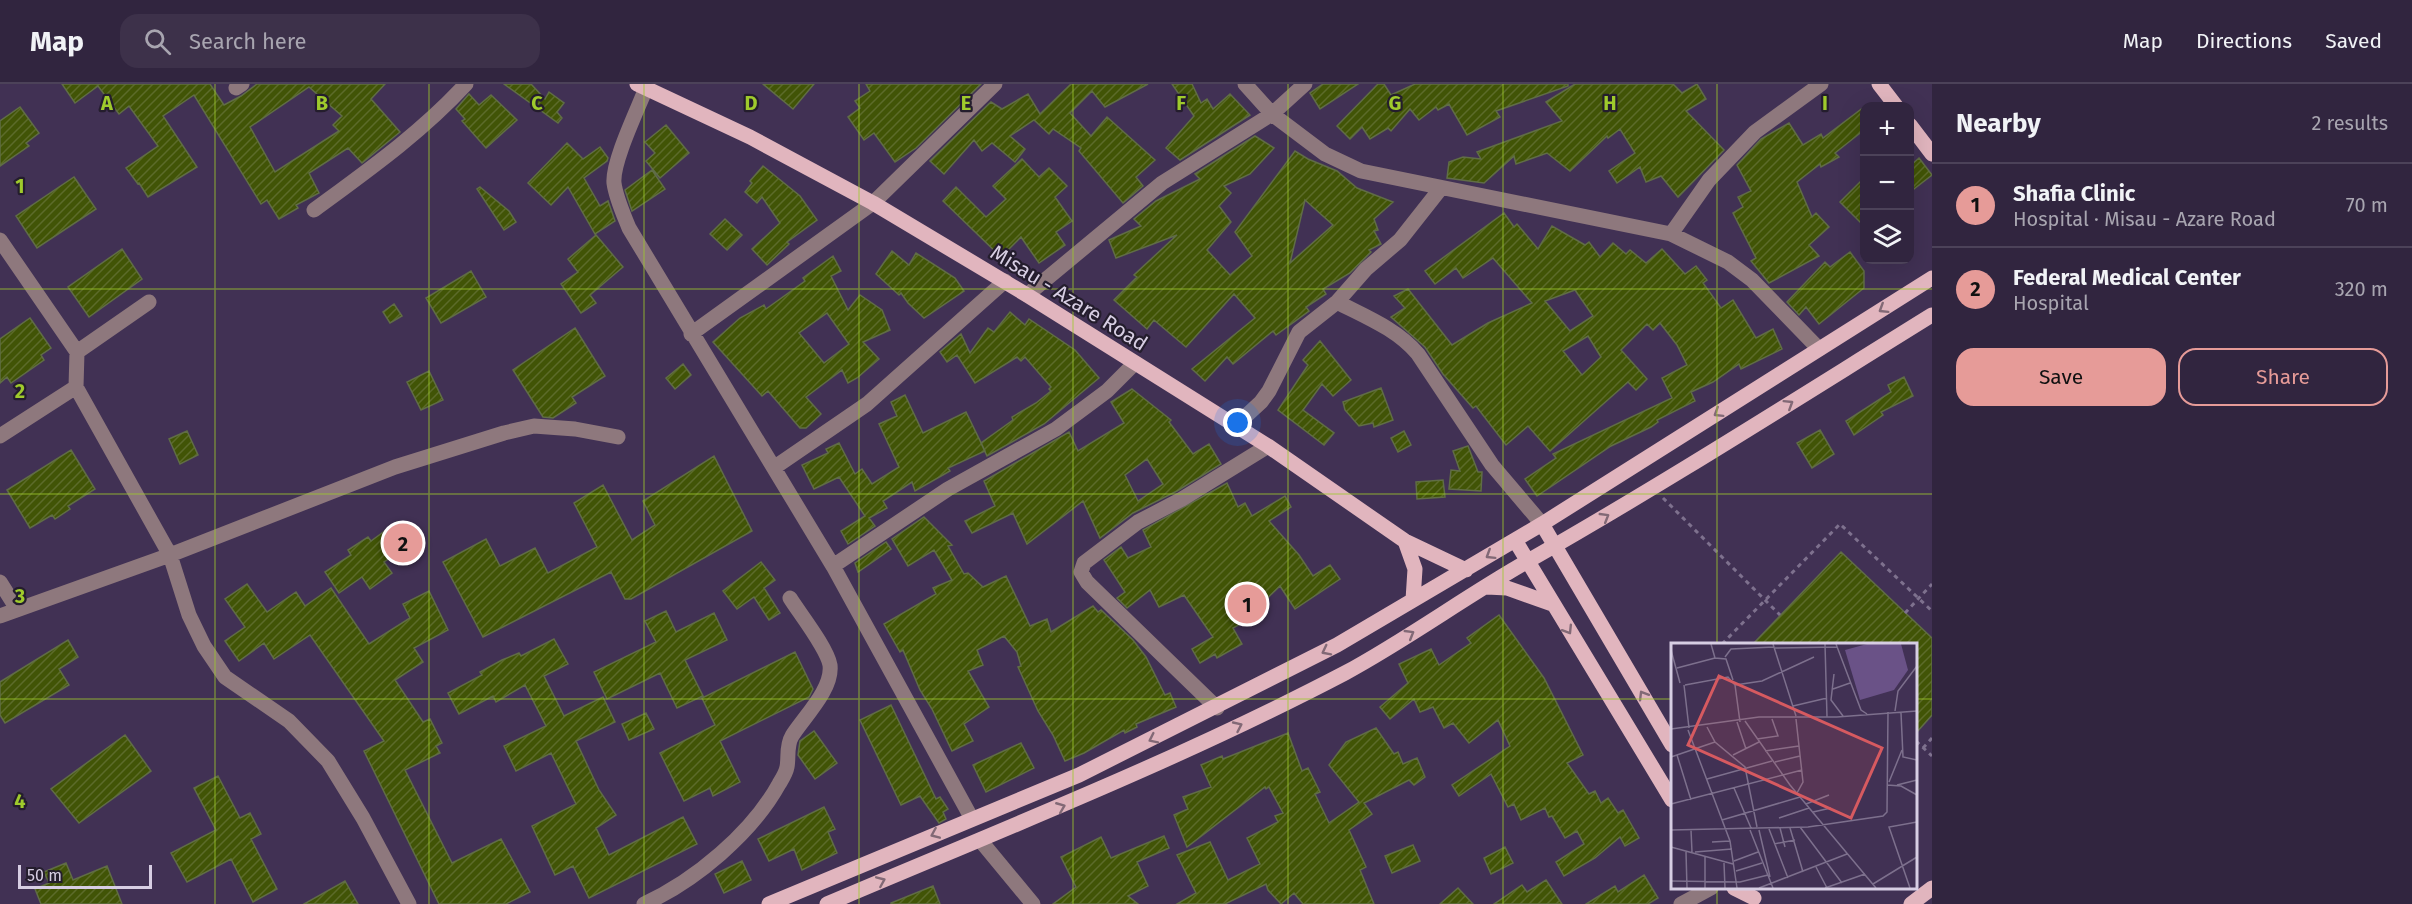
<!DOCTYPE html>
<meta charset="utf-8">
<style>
body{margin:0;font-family:"Fira Sans",sans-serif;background:#3d314a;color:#f1f3f6}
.controls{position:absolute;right:18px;top:18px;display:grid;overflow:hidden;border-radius:12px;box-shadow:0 6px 24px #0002}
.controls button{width:54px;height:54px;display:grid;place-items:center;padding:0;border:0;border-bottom:2px solid #4c4259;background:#31253f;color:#f1f3f6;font:30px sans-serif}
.scale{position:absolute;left:18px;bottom:15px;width:134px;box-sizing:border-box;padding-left:6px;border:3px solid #d7cee3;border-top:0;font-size:16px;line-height:21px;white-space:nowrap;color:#d7cee3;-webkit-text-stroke:4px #241d2d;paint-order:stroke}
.you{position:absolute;left:1238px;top:339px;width:21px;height:21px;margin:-15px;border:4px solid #fff;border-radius:50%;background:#1a73e8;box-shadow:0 0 0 9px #1a73e833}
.badge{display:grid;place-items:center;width:39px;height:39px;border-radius:50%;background:#e69b98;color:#111;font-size:20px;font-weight:700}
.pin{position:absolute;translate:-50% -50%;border:3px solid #fff;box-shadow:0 2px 6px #0006}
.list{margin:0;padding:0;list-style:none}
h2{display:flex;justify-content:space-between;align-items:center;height:78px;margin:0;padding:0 24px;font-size:26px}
h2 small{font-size:20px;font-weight:400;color:#a8a5b0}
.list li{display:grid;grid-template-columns:39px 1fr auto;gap:18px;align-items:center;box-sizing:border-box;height:84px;padding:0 24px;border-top:2px solid #4c4259}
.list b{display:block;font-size:22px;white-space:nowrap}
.list p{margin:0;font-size:20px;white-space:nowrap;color:#a8a5b0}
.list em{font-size:20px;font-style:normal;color:#a8a5b0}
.actions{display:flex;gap:12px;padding:18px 24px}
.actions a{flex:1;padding:14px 0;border:2px solid #e69b98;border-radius:18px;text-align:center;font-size:21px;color:#e69b98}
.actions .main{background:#e69b98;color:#111}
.icon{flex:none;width:33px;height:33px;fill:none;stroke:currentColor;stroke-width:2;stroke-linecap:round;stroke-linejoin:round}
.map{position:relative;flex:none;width:1932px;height:820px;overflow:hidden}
header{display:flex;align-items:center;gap:36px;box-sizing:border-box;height:84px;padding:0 30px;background:#31253f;border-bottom:2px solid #4c4259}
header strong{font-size:28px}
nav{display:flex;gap:33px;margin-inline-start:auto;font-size:21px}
.search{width:420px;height:54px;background:#3d314a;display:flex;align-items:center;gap:15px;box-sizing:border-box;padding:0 21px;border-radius:18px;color:#a8a5b0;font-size:22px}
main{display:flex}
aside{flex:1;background:#31253f}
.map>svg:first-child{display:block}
</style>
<header>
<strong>Map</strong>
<div class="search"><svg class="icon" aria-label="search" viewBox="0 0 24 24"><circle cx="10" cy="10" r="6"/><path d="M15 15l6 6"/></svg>Search here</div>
<nav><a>Map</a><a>Directions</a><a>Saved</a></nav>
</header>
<main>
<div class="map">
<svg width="1932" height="820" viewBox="0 0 1932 820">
<defs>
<pattern id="building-hatch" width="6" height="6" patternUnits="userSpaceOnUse" patternTransform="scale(1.5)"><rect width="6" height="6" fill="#415406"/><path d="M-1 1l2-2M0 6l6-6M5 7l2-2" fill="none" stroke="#5c6b2a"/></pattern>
</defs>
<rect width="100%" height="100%" fill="#413154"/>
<path fill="url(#building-hatch)" stroke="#606d46" stroke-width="1.5" fill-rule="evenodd" d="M62,0H210L224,21L241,12L257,0H385L371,15L400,48L362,79L348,64L309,89L319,109L296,121L298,124L279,135L267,116L261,120L194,11L163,32L197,83L148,113L139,99L138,100L126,84L158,62L129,22L119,30L98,2L75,19ZM309,3L342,32L333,41L339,47L275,88L250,43Z
M504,0H531L545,15L549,8L564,19L557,28L562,34L558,39Z
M763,0H814L793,25Z
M866,0H981L916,64L895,78L874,49L864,56L848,33L860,24L855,17L870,7Z
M1071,0H1148L1105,23L1092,7L1070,29L1091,52L1107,33L1155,76L1136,93L1143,102L1123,119L1079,67L1081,64L1053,45L1049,50L1034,36L1010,52L1025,65L1015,78L992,59L982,67L974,56L944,90L930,77L991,18L1002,25L1028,10L1040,30Z
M1172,0H1192L1201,19L1207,15L1213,25L1230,10L1250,31L1180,76L1166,64L1194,32Z
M1323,0H1358L1320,25L1310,9Z
M1378,0H1384L1391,11L1415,0H1568V2L1496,27L1500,33L1467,51L1449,20L1438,26L1436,23L1419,36L1410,25L1391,47L1388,44L1370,55L1362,43L1350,55L1337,42Z
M1575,0H1673L1682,9L1697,0L1706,15L1686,27L1724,66L1678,113L1661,92L1646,98L1640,83L1617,99L1609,87L1635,69L1620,45L1608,54L1607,52L1570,87L1547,69L1516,80L1514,72L1484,99L1447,94L1449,78L1463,73L1481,75L1477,68L1562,37L1546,18Z
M469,10L479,21L491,11L517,36L486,64L462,37L465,35L456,25Z
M20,23L39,49L26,59L29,62L0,82V37Z
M1864,23V46L1835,69L1839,73L1821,83L1820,80L1797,98L1812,133L1816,129L1829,143L1809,161L1819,172L1769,199L1751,177L1756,174L1733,129L1743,123L1738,113L1751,107L1737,81L1761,55L1789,39L1803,61L1821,50L1823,54Z
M666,41L689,69L660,94L646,77L655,69L645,58Z
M1255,52L1274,64L1250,90L1224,102L1231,109L1219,122L1231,138L1207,166L1230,191L1252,172L1235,148L1295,67L1308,75L1337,87L1357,104L1393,118L1374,135L1378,146L1374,147L1381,160L1369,166L1371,168L1350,189L1323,205L1326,210L1306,223L1309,227L1276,251L1273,247L1233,280L1227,273L1205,297L1192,285L1255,234L1234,210L1186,263L1154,236L1147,245L1114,216L1137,193L1134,191L1177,151L1116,174L1109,156L1141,142L1134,135L1156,117L1200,95L1195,90ZM1305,116L1333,141L1290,179Z
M567,59L583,75L600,63L608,74L607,77L584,94L600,122L608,117L615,137L595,150L568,103L551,121L528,99Z
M1919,74L1932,91L1910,108V82Z
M1022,75L1039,93L1049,84L1067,102L1055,113L1072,137L1056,148L1065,161L1039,179L1021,153L1001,173L943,117L956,103L986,133L1006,115L993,102Z
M763,82L800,112L817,136L787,158L789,160L767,181L752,165L780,139L762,113L757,119L745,108L752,99L750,97Z
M652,86L665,105L632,127L625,106Z
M74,93L96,125L37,164L16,132Z
M1864,94V142L1840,118Z
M480,103L509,127L516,138L504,146L477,105Z
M1504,129L1514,143L1517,140L1538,165L1552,142L1585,161L1589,158L1600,173L1613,159L1626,170L1630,166L1646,179L1662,165L1685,190L1696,182L1707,196L1703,199L1721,224L1733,216L1756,254L1773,245L1782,265L1741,285L1739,280L1713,298L1691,308L1695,317L1657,336L1658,338L1651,343L1611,362L1537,412L1525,395L1556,374L1553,370L1672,314L1662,294L1687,281L1677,261L1660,239L1653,246L1647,240L1621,266L1647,295L1636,306L1628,298L1550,367L1528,342L1506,361L1476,322L1473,324L1443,290L1425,263L1391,233L1405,224L1394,212L1408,205L1452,261L1488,239L1532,219L1493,174L1463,194L1456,184L1435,200L1425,187ZM1575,206L1593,232L1570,247L1545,217ZM1588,252L1601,273L1582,291L1563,267Z
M725,135L742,151L727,166L710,150Z
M596,151L623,183L590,211L596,219L581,229L561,200L578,188L568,175Z
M122,165L142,195L89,233L68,203Z
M892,167L909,181L916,169L955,194L964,207L924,234L908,219L901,209L899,211L876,190Z
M1850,168L1864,187V204L1819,240L1806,223L1799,231L1787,218L1825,178L1830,183Z
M833,172L841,187L831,192L848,226L860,211L882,226L890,246L863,258L879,275L857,294L848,299L842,286L806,313L821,330L806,344H800L768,307L762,312L713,258L740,234L764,221L766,225L805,197L803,194ZM827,229L849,260L824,279L799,249Z
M471,187L486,213L441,239L426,214Z
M394,220L402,232L390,239L383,228Z
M1010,228L1025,241L1029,235L1075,266L1099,294L1044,340L987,372L981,359L1013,336L1012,333L1036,319L1051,307L1049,305L1051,303L1025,273L1021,277L1017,273L975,299L957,271L947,278L940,268L961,250L970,269L988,244L994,248Z
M30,234L51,264L41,271L44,276L11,299L7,293L0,299V255Z
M575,244L605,292L572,313L576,319L553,334L543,333L513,286Z
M1320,257L1351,296L1333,312L1322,300L1303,326L1334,349L1324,361L1278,326L1308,281L1303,276Z
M683,280L691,291L675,305L666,294Z
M429,287L443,316L421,326L407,298Z
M1904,293L1913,312L1881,328L1883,331L1854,351L1846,337L1891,308L1888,301Z
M1381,304L1393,336L1374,343L1373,339L1359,342L1345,326L1343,318Z
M1132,305L1171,336L1169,338L1193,370L1209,360L1221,380L1177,407L1133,429L1100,454L1083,417L1027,460L1013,429L972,449L965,437L995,422L984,397L1069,348L1078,367L1124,339L1111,318ZM1147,375L1163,400L1138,417L1125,391Z
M905,311L923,349L966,328L985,367L948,384L950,387L915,407L912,398L883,417L887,424L869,434L875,442L848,460L841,447L865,432L839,393L814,405L802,381L828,369L826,365L839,359L855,390L862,385L872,400L899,383L879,340L897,332L891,318Z
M1820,346L1834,370L1812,384L1797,359Z
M187,347L198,371L180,380L169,355Z
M1404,347L1411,361L1398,368L1391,354Z
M1468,362L1478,388H1482L1481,407L1449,405L1451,386L1460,387L1453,367Z
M71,366L95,405L68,422L70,425L55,435L52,431L30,444L7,406Z
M714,372L752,447L631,515H625L611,488L483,553L443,478L486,455L500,482L535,464L548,489L597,463L574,419L603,401L632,456L655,441L643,417Z
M1443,396L1445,413L1417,415L1416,398Z
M1227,399L1238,423L1245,419L1252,432L1285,412L1291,423L1269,437L1299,471L1313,492L1330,481L1340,495L1295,525L1280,502L1259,522L1262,528L1233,544L1242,560L1217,574L1215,570L1200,579L1192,565L1213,553L1184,511L1159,523L1150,506L1127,524L1117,514L1125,508L1104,476L1121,463L1128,474L1151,463L1143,446Z
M924,433L952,461L948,462L964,490L968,489L983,503L1006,492L1030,542L1047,535L1051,548L1093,522L1098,528L1101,526L1133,556L1146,573L1165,611L1170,609L1176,623L1136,640L1137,643L1125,649L1124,646L1084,669L1065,677L1053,651L1038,627L1018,583L1021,582L1017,568L1004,552L977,566L983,581L968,587L989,623L964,640L973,657L952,667L932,625L920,606L903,566L900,568L884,540L936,510L933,504L952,496L934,466L908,482L892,455Z
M397,438L408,462L384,478L392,489L370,505L362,493L339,509L325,488L351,471L348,466L368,453L371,457Z
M886,458L891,465L858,488L855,479Z
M1841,468L1932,554V631L1916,649V561H1752Z
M761,478L775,496L764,504L780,529L769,536L754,513L737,525L723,507Z
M247,500L267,528L296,508L305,522L331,504L369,560L410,534L403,520L429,507L448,546L414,564L423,578L395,596L423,638L430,635L442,659L436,662L440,669L405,686L452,779L501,755L530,808L506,820H439L364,667L384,657L310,551L274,575L264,559L239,577L225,557L245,543L225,515Z
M666,527L676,548L714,529L727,556L685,576L703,612L677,624L660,589L607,615L594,588L656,558L645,537Z
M1499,531L1544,594L1583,671L1567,679L1589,710L1595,707L1601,719L1608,714L1618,729L1623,726L1639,754L1625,762L1620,753L1595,774L1564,792L1556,778L1584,760L1577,747L1565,754L1552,732L1549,733L1545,724L1521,736L1514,720L1508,723L1491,690L1459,712L1452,701L1510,662L1498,636L1469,659L1453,639L1444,644L1433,623L1420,628L1414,615L1390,635L1380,623L1408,599L1399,580L1431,565L1439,581L1471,559L1467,554Z
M554,555L568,580L544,592L564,632L603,613L615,638L576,657L599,706L616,731L596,744L609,771L683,733L697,760L589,814L573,782L555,791L532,742L576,720L551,669L516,687L504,662L546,642L525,601L496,618L493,612L459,630L448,609L482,591L480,588L502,576L519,569L521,572Z
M68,556L78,573L59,585L69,601L5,639L0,631V598Z
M795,568L813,605L809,613L720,657L740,698L713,712L710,704L684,717L660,669L715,641L702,614Z
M891,621L936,715L940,713L948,725L943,728L946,735L939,739L920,712L901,721L860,636Z
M646,629L654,645L629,656L622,640Z
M1376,644L1394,670L1398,668L1403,680L1417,674L1425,693L1414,701L1409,696L1364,719L1372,730L1349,746L1366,783L1360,786L1374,820H1303L1294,809L1281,820L1268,806L1266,800L1225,820H1177L1196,809L1177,771L1210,758L1228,796L1260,780L1247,754L1278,738L1275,732L1283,729L1269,703L1266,705L1265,703L1187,763L1174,731L1188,725L1183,713L1211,703L1201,681L1222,672L1223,675L1288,649L1302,687L1308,684L1320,708L1315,710L1329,739L1359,718L1329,681L1346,658Z
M814,647L837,679L815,695L798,671L800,657Z
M125,651L151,687L79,739L51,705Z
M1021,659L1034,684L986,708L973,681Z
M218,692L240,734L250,729L261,750L251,755L277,805L253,818L231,775L187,798L171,769L216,746L194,704Z
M824,723L835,745L828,748L837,769L802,786L794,765L769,777L758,755Z
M1164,752L1169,764L1137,778L1148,802L1128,812L1138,820H1053L1076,803L1061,773L1101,753L1111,774Z
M1413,761L1420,777L1392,789L1385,772Z
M1505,763L1513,779L1491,790L1484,774Z
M742,777L751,796L724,809L715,790Z
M66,779L73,796L107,782L122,820H41L35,805L49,799L44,788Z
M1644,791L1658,814L1648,820H1586L1615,802L1618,808Z
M1546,796L1562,820H1494L1522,801L1527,808Z
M345,797L358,820H304Z
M933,802L940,820H891V819Z
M1458,804L1473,820H1440Z"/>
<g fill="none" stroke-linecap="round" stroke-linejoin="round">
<path stroke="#7e718e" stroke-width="3" stroke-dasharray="4.5 4.5" stroke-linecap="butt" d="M1663,414L1780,531
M1905,529L1932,500
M1722,560L1840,440L1932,527
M1916,657L1932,672
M1923,664L1932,654"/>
<path stroke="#8e787d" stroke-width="15" d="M1245,0L1272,30L1325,70L1361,87L1671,150L1728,178L1752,196L1819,265
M236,4L242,0
M646,4C638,25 612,78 614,99C616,114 623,129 629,144L833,482L972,735
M314,126C367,87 421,49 466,0
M1671,150L1709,96L1755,48L1821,0
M0,156L77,268L76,303L170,471L189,531L204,562L225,593L289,637L328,677L363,734L409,820
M1027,211L1162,99L1272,30L1305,0
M1337,218C1366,233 1397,245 1418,270L1492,381L1542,440
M691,250L873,119L995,0
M77,268L149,218
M1235,342L1261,318L1269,307L1299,248L1337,218L1366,185L1400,156L1441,104
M0,352L76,303
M775,383L867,320L1005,197
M833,482L948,405L1056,345L1107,307L1135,279
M0,498L17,525
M0,532L170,471L395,383L504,349L534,342L575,345L618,353
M1217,624L1087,498L1081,488L1084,479L1138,438L1182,415L1268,362
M980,756L1033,820
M644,820C695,797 752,749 779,700C782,695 786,689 787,683C789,673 786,662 792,652C804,633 833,605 830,581C827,564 800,530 790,514
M1681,820L1711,804"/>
<path stroke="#e1b5be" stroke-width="15" d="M637,0L750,53L873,119L1027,211L1268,362L1405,457L1466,486
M1879,0L1896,22
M1910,41L1932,70
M1542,440L1672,661
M1515,456L1672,716
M1405,457L1415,485L1413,516
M1487,503L1507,504L1552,520
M1734,804L1754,814
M769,820L1079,691L1337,561L1542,440L1932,194
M827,820C1001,746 1177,677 1345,589C1408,555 1466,512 1528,477C1665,399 1798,314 1932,231
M1911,820L1932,804"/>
</g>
<defs><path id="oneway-chevron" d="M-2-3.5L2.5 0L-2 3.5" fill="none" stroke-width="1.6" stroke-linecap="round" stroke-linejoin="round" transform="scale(1.5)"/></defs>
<g stroke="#826976">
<use href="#oneway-chevron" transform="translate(1883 225) rotate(148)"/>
<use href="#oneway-chevron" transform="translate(1789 320) rotate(-32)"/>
<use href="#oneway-chevron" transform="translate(1718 329) rotate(148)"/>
<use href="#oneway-chevron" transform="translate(1605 433) rotate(-31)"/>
<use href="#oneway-chevron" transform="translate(1490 471) rotate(148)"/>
<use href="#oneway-chevron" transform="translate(1568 546) rotate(58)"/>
<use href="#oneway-chevron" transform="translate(1410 550) rotate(-31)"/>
<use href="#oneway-chevron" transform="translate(1326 567) rotate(153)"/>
<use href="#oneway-chevron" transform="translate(1643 611) rotate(-121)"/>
<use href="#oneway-chevron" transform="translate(1238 642) rotate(-25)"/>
<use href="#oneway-chevron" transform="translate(1153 655) rotate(154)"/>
<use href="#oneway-chevron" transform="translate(1061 723) rotate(-22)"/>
<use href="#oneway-chevron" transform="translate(935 750) rotate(157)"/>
<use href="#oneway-chevron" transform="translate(881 797) rotate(-23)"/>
</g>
<path fill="none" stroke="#9fca2c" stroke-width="1.5" stroke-opacity="0.55" d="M215,0V820M429,0V820M644,0V820M859,0V820M1073,0V820M1288,0V820M1503,0V820M1717,0V560M0,205H1932M0,410H1932M0,615H1672M1916,615H1932M1717,804V820"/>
<g text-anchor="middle" stroke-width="4.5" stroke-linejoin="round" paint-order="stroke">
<g font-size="21" fill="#d7cee3" stroke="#241d2d">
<text transform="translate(1069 214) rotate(32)" y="7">Misau - Azare Road</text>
</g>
</g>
<g transform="translate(1671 559)">
<rect width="246" height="246" fill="#413154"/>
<path d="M196,1H230L237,27L223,47L189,57L174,7Z" fill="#6a5287"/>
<path fill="none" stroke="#7d708d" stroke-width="1.5" d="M40,1L44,15L55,16L62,37M102,1L125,73M154,1L156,74M165,1L190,67L196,71M104,5L166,4M0,7L9,40M54,14L60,6L103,4M6,25L44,15M163,31L160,57L172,73M13,42L18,85M14,42L57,34L64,42L69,79M64,42L91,38L143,14M162,46L179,40M122,63L156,55M224,68L227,48L246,23M230,70L232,114L246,117M125,76L132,139L126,150M74,78L119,142L205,245M66,79L75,106M36,84L44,99L74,124L86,184M0,86L88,74H166L246,68M17,87L59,198L66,245M86,96L107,93L101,76M94,108L128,103M6,112L20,157M62,112L88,99M0,114L44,99M104,119L129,113M36,136L101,118M218,139L231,107M216,142L230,143L246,152M226,142L246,137M63,145L80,185M0,161L131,127M135,161L158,152M142,169L160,165M108,175L138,165M51,177L129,154M129,184L171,240M109,185L114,204M119,185L132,229M98,186L117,235M0,187L137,184L212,173L216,169L217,69M20,187L21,209M79,187L102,245M88,187L99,234M41,199L59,198M103,201L124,197M0,204L62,221M15,209L16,245M24,209L61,206M34,214V245M63,218L87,209M53,220L54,245M145,224L156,245M65,228L91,220M0,238L69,239L97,232M202,241L246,214M88,245L176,211M154,245L194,231M239,245L218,184L246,179"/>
<path fill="#d65a60" fill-opacity="0.15" stroke="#d65a60" stroke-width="3" d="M48,33L211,105L180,175L17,102Z"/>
<rect width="246" height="246" fill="none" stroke="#d7cee3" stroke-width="3"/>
</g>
<g font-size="20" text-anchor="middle" font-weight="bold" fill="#9fca2c" stroke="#241d2d" stroke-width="4.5" stroke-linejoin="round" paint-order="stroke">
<text x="107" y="26">A</text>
<text x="322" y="26">B</text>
<text x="537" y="26">C</text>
<text x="751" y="26">D</text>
<text x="966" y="26">E</text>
<text x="1181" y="26">F</text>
<text x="1395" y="26">G</text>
<text x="1610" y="26">H</text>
<text x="1825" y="26">I</text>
<text x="20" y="109">1</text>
<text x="20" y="314">2</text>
<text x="20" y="519">3</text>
<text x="20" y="724">4</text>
</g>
</svg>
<div class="controls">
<button>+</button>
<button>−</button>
<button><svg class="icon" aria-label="layers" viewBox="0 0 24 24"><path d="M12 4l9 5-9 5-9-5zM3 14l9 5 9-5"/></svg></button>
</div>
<div class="scale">50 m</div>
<div class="you"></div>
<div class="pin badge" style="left:1247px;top:520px">1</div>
<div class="pin badge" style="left:403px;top:459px">2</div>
</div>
<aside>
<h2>Nearby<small>2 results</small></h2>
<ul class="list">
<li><span class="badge">1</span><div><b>Shafia Clinic</b><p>Hospital · Misau - Azare Road</p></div><em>70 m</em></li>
<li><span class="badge">2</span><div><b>Federal Medical Center</b><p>Hospital</p></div><em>320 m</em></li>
</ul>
<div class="actions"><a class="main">Save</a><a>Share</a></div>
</aside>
</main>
